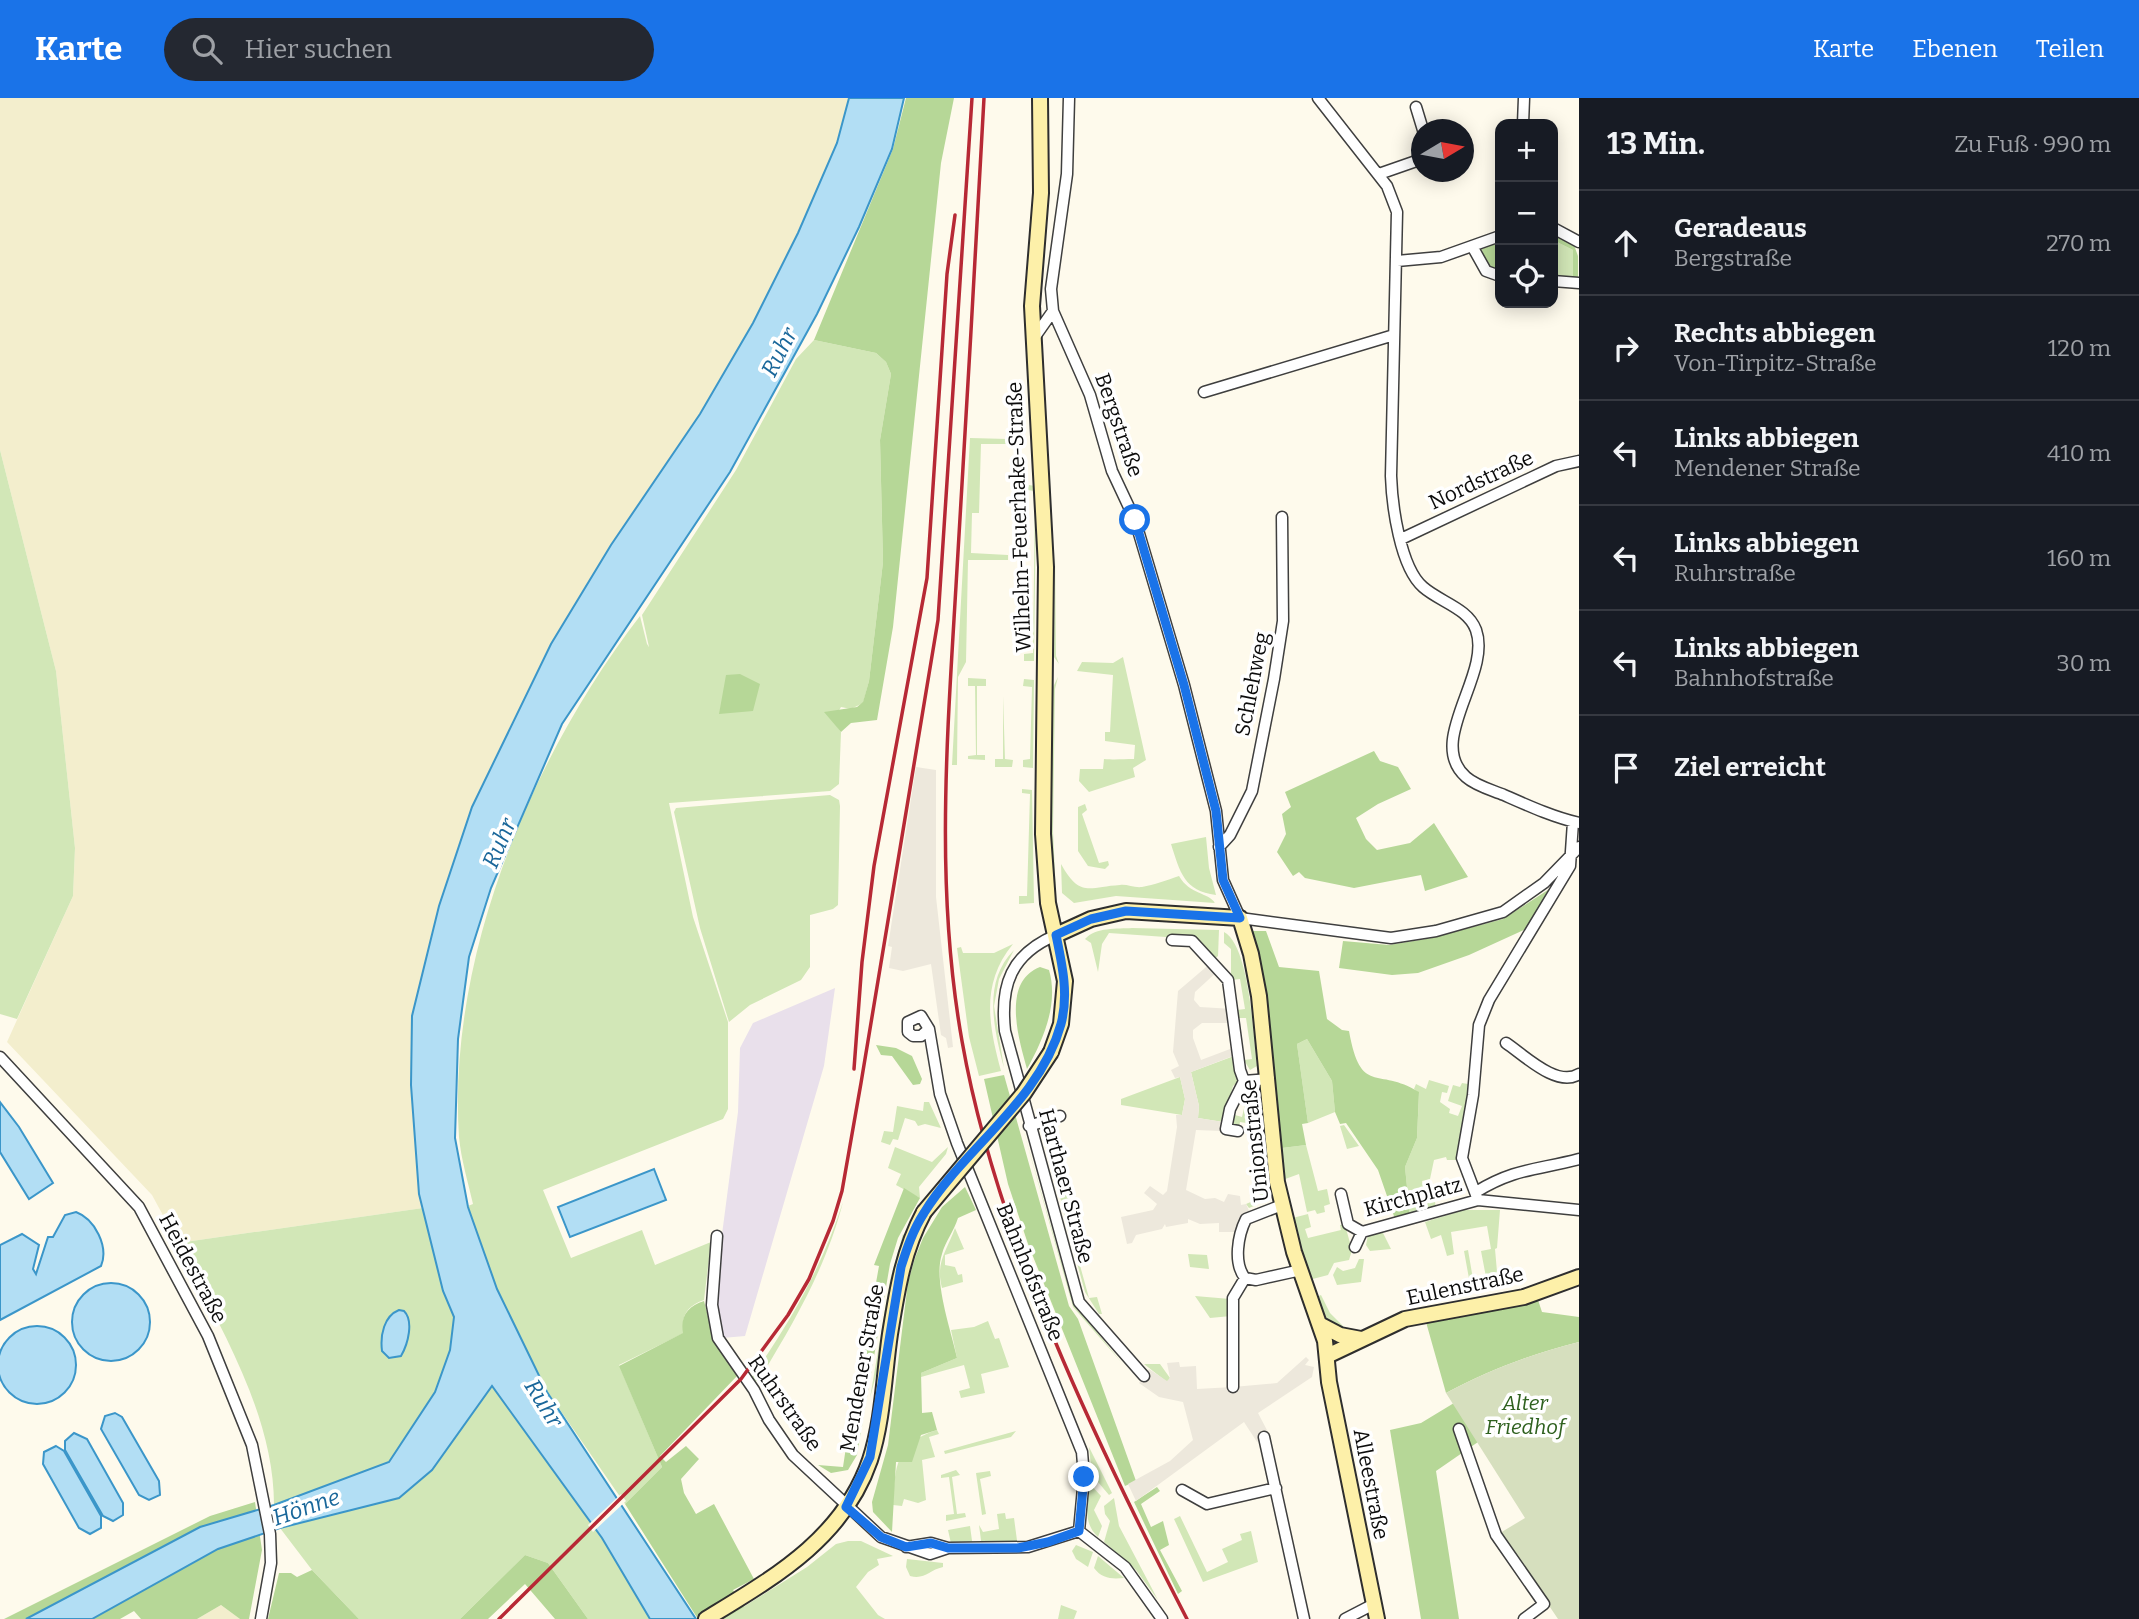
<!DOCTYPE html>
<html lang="de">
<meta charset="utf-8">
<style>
body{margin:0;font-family:Bitter,serif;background:#242831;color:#f1f3f6}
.controls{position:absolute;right:21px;top:21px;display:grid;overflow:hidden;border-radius:14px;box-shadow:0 4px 18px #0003}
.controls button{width:63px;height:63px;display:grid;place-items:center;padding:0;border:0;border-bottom:2px solid #363941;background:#171b24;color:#f1f3f6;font:35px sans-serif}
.compass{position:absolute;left:1411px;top:21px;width:63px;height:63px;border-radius:50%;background:#171b24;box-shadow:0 4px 18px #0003;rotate:80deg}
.stop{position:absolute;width:21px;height:21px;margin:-16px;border:5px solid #1a73e8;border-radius:50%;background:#fff}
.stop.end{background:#1a73e8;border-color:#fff;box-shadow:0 2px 7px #0008}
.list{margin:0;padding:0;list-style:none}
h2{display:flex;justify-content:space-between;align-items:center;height:91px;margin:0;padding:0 28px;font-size:30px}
h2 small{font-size:23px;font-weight:400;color:#9ea1a6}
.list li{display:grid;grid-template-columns:46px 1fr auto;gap:21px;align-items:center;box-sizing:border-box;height:105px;padding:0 28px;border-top:2px solid #363941}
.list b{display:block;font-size:26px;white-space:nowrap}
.list p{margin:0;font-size:23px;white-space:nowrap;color:#9ea1a6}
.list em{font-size:23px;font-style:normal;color:#9ea1a6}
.icon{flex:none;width:38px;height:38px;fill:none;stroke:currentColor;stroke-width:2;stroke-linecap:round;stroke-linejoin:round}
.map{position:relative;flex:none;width:1579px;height:1521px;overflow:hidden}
header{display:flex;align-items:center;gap:42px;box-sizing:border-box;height:98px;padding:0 35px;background:#1a73e8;color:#fff}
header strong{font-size:33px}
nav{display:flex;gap:38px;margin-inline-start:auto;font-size:24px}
.search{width:490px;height:63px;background:#242831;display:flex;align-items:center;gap:18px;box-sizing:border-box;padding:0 24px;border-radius:38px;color:#9ea1a6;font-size:26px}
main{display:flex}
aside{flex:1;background:#171b24}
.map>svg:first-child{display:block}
</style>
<header>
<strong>Karte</strong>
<div class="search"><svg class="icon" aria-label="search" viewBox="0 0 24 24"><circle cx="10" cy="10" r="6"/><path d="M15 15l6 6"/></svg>Hier suchen</div>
<nav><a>Karte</a><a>Ebenen</a><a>Teilen</a></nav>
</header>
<main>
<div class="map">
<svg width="1579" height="1521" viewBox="0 0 1579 1521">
<rect width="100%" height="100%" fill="#fefaec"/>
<path fill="#e9e0eb" d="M835,890L824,968L745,1238L722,1240L717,1220L718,1167L738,1014L740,950L753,925Z"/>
<path fill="#f3eecd" d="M0,0H849L837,44L798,135L753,225L700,316L611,447L551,546L472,709L419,1096L423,1110L178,1145L152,1097L7,944L73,798L75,750L56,573L0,352Z
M221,1507L240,1521H197Z"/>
<path fill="#d2e7b7" d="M1553,142L1573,152V181L1553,179Z
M814,242L876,255L886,264L891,276L880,342L883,464L869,583L863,605L851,611L841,609L833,623L841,634L839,686L830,693L669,705L693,819L728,924V1011L723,1021L543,1092L571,1160L642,1132L655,1167L711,1144L704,1202C688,1207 680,1218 684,1235L619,1267L662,1369L625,1406L547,1293L516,1235L497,1191L468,1108L473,1106C468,1084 461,1061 459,1039C447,859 532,658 640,518L647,546L649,549L642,517L736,372L796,261Z
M970,340L1008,341V346H981L979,415H972L971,455L1008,457V462H968L966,564L958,579L957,667H952Z
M0,352L56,573L75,750L73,798L17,921L0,916Z
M1029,387L1035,388L1036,405L1034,563H1024V556L1033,555L1035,393L1027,392Z
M1055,452L1056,558L1059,566L1054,559Z
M1123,559L1146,662L1133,670L1135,679L1089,694L1079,683L1080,671H1103L1104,661C1116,662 1123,661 1134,661L1135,647L1105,643V634H1110L1113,577L1077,573L1082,564L1113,565Z
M1058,579L1055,591L1053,733L1056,797L1051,733L1053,589Z
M968,580L986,581V588H977V657H985V662L968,661V658L976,657L975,588H968Z
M1024,581L1034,582L1033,670L1023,669V662L1030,661L1032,589L1023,588Z
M1003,598L1005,661L1013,662L1012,669H995V661H1003Z
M1022,691L1032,692L1034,805L1019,806V798H1027L1030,696L1022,695Z
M830,697L839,702L840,708L838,807L833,811L810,817V869L801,882L750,907L729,924L700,830L674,714L676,710Z
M1085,706L1087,712L1082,716L1099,765L1108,763L1109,767L1105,771L1088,768L1078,753V709Z
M1206,739L1209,770L1216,797C1184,793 1180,774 1171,746Z
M1061,766C1080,800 1088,789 1120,787C1127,786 1134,790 1142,789C1154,787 1167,782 1179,778C1190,797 1208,794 1215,805L1116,798L1074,805L1062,795Z
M1132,830L1219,832L1218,858L1213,862L1194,841L1109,835L1102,846L1098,874L1091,845L1085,841C1096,829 1117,831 1132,830Z
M1224,834C1250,848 1253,938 1257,968L1250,972L1244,962L1252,961L1246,920H1239L1237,912L1245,911L1240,881L1231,882V851L1224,845Z
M1013,846C980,886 989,928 1001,973L979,978L969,939L957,850L961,849L963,855H994Z
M1014,852L999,881L994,908L1004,970C994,931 982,884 1014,852Z
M1307,941L1332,983L1335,1014L1308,1025L1297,946Z
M1234,958L1238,984L1233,988L1223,1024L1198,1020L1199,1008L1191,974Z
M1470,978L1474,980L1462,1062H1447L1446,1059L1434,1062L1430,1081L1422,1083L1424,1093L1413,1096L1415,1104L1432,1100L1434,1096L1436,1111L1410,1119L1405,1069L1417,1040L1419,995L1414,991L1416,986L1426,991L1429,982L1449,988L1447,995L1442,994L1440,1004L1450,1011L1449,1015L1458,1018L1462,1008L1448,1003L1453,987L1460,989L1462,985L1468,986Z
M1180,979L1185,1001L1182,1017L1121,1007V1001Z
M1250,993L1259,999L1262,1049L1255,1048L1258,1027L1240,1024L1239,1029L1233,1026L1235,1017L1242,1019L1245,1006L1238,1004L1242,996Z
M924,1004H929L941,1030L925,1026L918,1028L915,1023L905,1020L898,1042L893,1041L890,1047L881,1044L884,1033L893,1034L897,1008L923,1013Z
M1021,1024L1073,1205L1122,1265L1073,1209Z
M1344,1027L1359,1048L1347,1051L1340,1028Z
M1051,1042L1076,1130L1068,1133L1049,1051Z
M1306,1047L1318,1093L1327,1091L1330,1106L1324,1108L1325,1114L1317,1116L1315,1112L1307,1114L1299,1076L1277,1084L1274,1051Z
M895,1049L932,1064L948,1049L946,1056L919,1089L920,1100L896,1087L901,1076L888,1070Z
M1254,1051H1262C1262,1073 1275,1101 1249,1110L1246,1106L1260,1100L1258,1081H1255L1257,1068L1252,1067Z
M843,1104C826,1170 794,1224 759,1282L754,1284L751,1280C790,1225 822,1169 843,1104Z
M423,1110L443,1193L454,1219L450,1252L435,1294L389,1364L274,1407C274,1314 218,1227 178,1145Z
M1464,1112H1500L1497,1150L1495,1151L1498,1185L1475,1190L1470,1186L1464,1153L1468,1152L1473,1181L1486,1179L1481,1153L1491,1151L1487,1128L1451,1134L1454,1156L1447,1158L1441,1137L1431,1141L1425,1124Z
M1308,1116L1311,1129L1305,1131L1308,1140L1341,1132L1340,1127H1345L1352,1152L1349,1162L1334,1165L1328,1177L1305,1183L1285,1122Z
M955,1130L964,1151L945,1157V1167L955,1169L958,1177L962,1176L963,1184L942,1190C935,1164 947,1153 955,1130Z
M1382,1133L1391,1151L1370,1153L1366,1147L1368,1137Z
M1071,1135L1089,1200L1097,1199L1102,1216H1099L1085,1194L1069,1136Z
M903,1136L905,1138L892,1181L882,1254L870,1300L890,1182Z
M1188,1156L1207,1157L1209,1171L1190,1169Z
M1359,1161H1364L1361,1184L1337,1187L1333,1177L1337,1169L1343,1173L1355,1170Z
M1321,1197L1330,1215L1344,1229V1238L1321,1227L1312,1201Z
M1195,1198L1230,1201L1231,1218L1210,1220Z
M988,1223L995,1241L999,1240L1009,1269L981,1276L985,1295L961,1300L959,1293L970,1290L964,1267L921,1279V1275L957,1260L951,1232L974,1229Z
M1144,1266H1160L1170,1280L1167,1284Z
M492,1288L602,1440L650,1521H588L548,1465L525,1457L460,1521H359L312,1472L280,1430L399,1400L432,1372Z
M937,1332L939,1336L929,1339L935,1359L922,1362L926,1402L918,1405L904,1401L902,1408L893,1407C895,1369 895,1345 937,1332Z
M1016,1333L1011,1339L945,1356L944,1353Z
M1089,1349L1112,1395L1109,1397L1092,1377Z
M956,1372L960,1377L952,1379L957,1416L965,1415L966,1419L946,1423V1417L954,1416L949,1379L941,1380V1377Z
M990,1373L991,1378L980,1381L986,1416L982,1417L976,1375Z
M1090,1386L1101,1398L1094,1412L1102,1428L1098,1439C1082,1424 1088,1406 1090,1386Z
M1114,1400L1119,1428L1158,1502L1136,1472L1104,1444L1110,1423L1105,1416L1104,1408Z
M1005,1415L1006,1421L1014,1420L1018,1450H982L979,1427L983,1434L999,1431L997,1416Z
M1180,1418L1207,1474L1228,1464L1222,1451L1242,1442L1240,1436L1251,1433L1258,1464L1203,1484L1174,1421Z
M970,1428L973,1450H952L948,1432Z
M848,1443H861L893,1458L877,1461L879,1467L868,1474L856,1489L878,1517L885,1521H724L807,1469L836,1446Z
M1076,1447L1093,1454L1088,1469L1076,1461L1072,1453Z
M1098,1458L1124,1480C1112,1481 1102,1481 1094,1470Z
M907,1461L943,1465V1469C929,1472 925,1482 910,1478L906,1469Z
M1061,1507L1077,1513L1074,1521H1058Z"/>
<path fill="#b6d797" d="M906,0H954L941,65L893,529L877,622L851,625L841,634L824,614L857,609L863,604L869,583L883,464L880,342L891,276L886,264L876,255L814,242L893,51Z
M1553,137L1574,147L1578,158V181H1573V152L1553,142Z
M1500,144V175C1488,169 1483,164 1482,151Z
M740,576L760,586L753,613L719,616L726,577Z
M1374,653L1380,663L1398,669L1411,691L1378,706L1356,720L1366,741L1377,752L1410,745L1434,725L1468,779L1425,793L1421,777L1354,790L1305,780L1299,774L1293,778L1277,754L1286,736L1282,716L1291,709L1285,694Z
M1551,790L1526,831L1469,857L1418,875L1392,877L1339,870L1343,843L1389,847L1432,840L1503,821Z
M1244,833H1266L1279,869L1319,873L1327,921L1342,932L1349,933C1361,999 1377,968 1419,994L1417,1040L1405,1069L1410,1119L1396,1124L1378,1072L1346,1025L1340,1026L1335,1014L1332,983L1307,941L1297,946L1308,1025L1302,1026L1306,1047L1274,1051Z
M1040,869L1049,872C1059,906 1043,942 1027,971C1019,942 1001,884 1040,869Z
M876,947L896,950L912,958L922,981L920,986L913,987L892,958L881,957Z
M1004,977L1069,1208L1078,1221L1136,1383L1125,1388L1028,1146L1008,1086L984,981Z
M965,1089L976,1112L958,1120C954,1133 945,1144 942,1156C933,1182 951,1232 957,1260L921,1275L922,1315L932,1314L937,1332L921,1337L912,1364H896L892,1434L873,1414L872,1404L888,1347L908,1184L915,1160L923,1140L942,1109Z
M904,1090L920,1100L898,1140L890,1166L857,1357L848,1372L831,1375L818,1367L843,1369L869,1196H874L879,1168L874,1167Z
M1536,1196L1542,1214L1579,1219V1244C1531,1256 1490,1272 1446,1295L1424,1217Z
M704,1203L714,1242L738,1277L660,1358L666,1364L686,1348L699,1361L681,1381L684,1395L696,1416L714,1406L754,1481L733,1492L744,1509L724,1521H698L625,1406L662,1369L619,1268L683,1235C680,1218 688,1208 704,1203Z
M1454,1305L1478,1344L1436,1373L1459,1521H1421L1390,1332L1421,1325Z
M1157,1389L1160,1393L1141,1406L1151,1429L1163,1423L1169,1447L1160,1452L1182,1493L1178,1496L1134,1404Z
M255,1404L262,1452L249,1521H240L221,1507L197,1521H141L134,1513L120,1521H4L210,1418Z
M525,1457L548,1465L588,1521H555L525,1486L488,1521H460Z
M312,1472L359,1521H268L279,1475H291L297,1479Z"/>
<path fill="#d6dfbe" d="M1579,1244V1521H1558L1500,1435L1525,1420L1446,1295C1490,1272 1531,1256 1579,1244Z"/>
<path fill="#ede8dc" d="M916,669L936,672V799L953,949L948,950L946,940L941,937L931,866L903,873L889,870L892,849L888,848Z
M1212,864L1219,872L1195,894L1194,902L1200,909L1233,911L1235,925H1202L1193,932V940L1201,962L1238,948L1242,979L1237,982L1233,958L1191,974L1199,1008L1198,1020L1223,1024L1221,1033L1196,1032L1186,1092L1205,1101L1215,1100L1224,1104L1228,1096L1240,1098L1241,1107L1246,1106L1251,1117L1241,1134H1219V1125L1200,1126L1188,1121V1125L1166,1129L1165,1126L1162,1131L1136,1137L1132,1145L1127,1146L1121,1119L1153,1112L1157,1106L1144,1095L1150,1088L1163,1097L1167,1093L1177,1029L1176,1017H1182L1185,1001L1180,979L1175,980L1171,972L1179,968L1173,954L1178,893Z
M1306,1259L1309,1262L1305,1267L1314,1269L1312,1279L1258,1315L1269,1336L1257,1344L1244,1324L1136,1403L1128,1386L1170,1363L1193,1342L1183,1304L1159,1299L1139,1285L1149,1271L1167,1283L1170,1280L1167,1265L1179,1264L1180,1269L1196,1268L1197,1291L1233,1289L1277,1285Z"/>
<path fill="#b2def4" stroke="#3b96c9" stroke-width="2" d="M849,0H904L892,51L859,129L817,216L730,374L562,626L491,790L469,859L458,941L455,1040L468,1109L497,1191L547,1294L696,1521H650L602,1440L492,1288L432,1372L399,1400L280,1430L218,1451L92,1521H26L200,1429L274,1407L389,1364L435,1294L450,1252L454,1219L443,1193L419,1096L411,987L412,918L439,808L472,709L551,546L611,447L700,316L753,225L798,135L837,45Z
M0,1004L19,1029L53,1085L29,1101L0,1054Z
M654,1071L666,1102L570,1139L558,1109Z
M76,1114C95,1121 109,1149 101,1168L0,1222V1147L22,1136L39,1147L33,1171L36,1176L48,1139H53L65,1117Z
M72 1224a39 39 0 1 1 78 0a39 39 0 1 1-78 0Z
M399,1212L404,1213C414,1223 408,1246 401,1258L389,1260L382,1253C380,1237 384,1218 399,1212Z
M-2 1267a39 39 0 1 1 78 0a39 39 0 1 1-78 0Z
M115,1315L122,1319L159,1383L160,1397L149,1402L139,1397L101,1331L105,1318Z
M74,1335L87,1341L123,1405V1417L113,1423L103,1418L65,1352V1343Z
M56,1348L64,1353L101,1418V1430L90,1436L79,1430L43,1366L44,1354Z"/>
<path fill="#fefaec" d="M621,1396L626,1403L593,1434L588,1427Z"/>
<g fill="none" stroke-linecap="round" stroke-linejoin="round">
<defs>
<path id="minor" d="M1318,0L1387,88L1397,114L1391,378C1392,407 1400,469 1423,489C1440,504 1468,510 1476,532C1492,577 1425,643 1466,679C1476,688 1492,692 1504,697C1529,708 1553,719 1579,725
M1416,9L1423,32
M1523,26L1524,0
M1379,76L1422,61
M1553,130L1579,144
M1472,148L1486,173L1500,178
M1397,163L1441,159L1500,138
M1553,183L1579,185
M1053,213L1090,297L1112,373L1135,422L1184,587L1216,713L1223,782L1240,820L1391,840L1436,833L1503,814L1544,785L1579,749
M1034,240L1053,213L1051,191L1067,76L1069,0
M1204,294L1394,237
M1401,441L1556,368L1579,363
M1573,724L1570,768L1489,902L1479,927L1473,997L1462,1060L1478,1102L1579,1112
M1219,749L1230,737L1252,693L1274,581L1283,523L1282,419
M1056,837C1011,856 1000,887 1005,933L1079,1204L1144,1278
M1172,842L1192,843L1228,882L1240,972L1244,983
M929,931L921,938H913L908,934V924L921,918L929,931L940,996L957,1045L1082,1354L1084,1379L1079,1433
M1506,945C1524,957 1557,990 1579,976
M0,959L139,1109L208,1238L252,1347L270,1436L271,1465L261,1521
M1029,1028L1060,1018
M1238,1033L1226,1031L1230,1011L1244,983L1269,981
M1476,1094C1515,1070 1538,1072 1579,1061
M1341,1096L1348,1126L1362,1134L1478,1102
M1282,1107L1246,1121C1238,1137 1233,1165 1245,1180L1256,1182L1301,1172
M717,1138L712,1207L718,1240L754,1292L769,1322L793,1357L881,1439L930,1456L948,1450L1028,1449L1079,1433
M1355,1149L1362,1134
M1233,1289V1200L1245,1180
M1459,1331L1496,1437L1544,1506L1524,1521
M1264,1339L1304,1521
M1182,1392L1207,1406L1276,1390
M1079,1433L1125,1469L1162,1521
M906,1449L931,1445L948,1450
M1345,1521L1374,1506"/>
<path id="secondary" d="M1040,0L1041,95L1032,208L1046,469L1043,736L1048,805L1065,883L1061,926L1051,954
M1056,837L1091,821L1126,813L1240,820L1251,856L1259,898L1277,1084L1294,1154L1325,1243L1329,1284L1377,1521
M1321,1227L1340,1237L1361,1241
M1327,1258L1405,1221L1524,1199L1579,1179
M706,1521C773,1480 843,1441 870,1362C883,1323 884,1277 890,1236C897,1193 903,1153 924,1114"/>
</defs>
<use href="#minor" stroke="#3f3f3f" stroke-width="13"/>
<use href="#secondary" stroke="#2e2e2e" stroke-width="18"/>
<use href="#minor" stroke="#fff" stroke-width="10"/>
<use href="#secondary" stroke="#fdf0a9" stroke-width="14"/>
<path stroke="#b72935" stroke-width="3.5" d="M984,0C975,163 966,325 956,488C947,640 935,792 962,943C996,1137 1097,1347 1187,1521
M854,971L862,864L874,768L927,480L947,176L955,117
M499,1521L741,1281L788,1217L809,1181L833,1123L842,1093L861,985L938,522L972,0"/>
<defs>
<path id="secondary-bridge" d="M924,1114L1024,995L1051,954"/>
</defs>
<use href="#secondary-bridge" stroke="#2e2e2e" stroke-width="18" stroke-linecap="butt"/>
<use href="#secondary-bridge" stroke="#fdf0a9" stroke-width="14"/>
</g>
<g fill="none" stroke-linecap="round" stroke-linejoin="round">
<path stroke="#1a73e8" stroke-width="9" d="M1084,1379L1079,1433L1048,1444L1018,1450H948L931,1445L906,1449L881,1439L846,1409L870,1359L901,1169C907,1150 913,1132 924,1115C964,1050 1040,1003 1061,926C1069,896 1062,866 1056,837L1091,821L1126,813L1240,820L1223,782L1216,713L1184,587L1135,422"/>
</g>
<g text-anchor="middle" stroke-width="7" stroke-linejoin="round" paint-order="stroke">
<g font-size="21" fill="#0c0c0c" stroke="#fff">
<text transform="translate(1119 327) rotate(71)" y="7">Bergstraße</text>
<text transform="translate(1481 382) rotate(-25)" y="7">Nordstraße</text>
<text transform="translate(1019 419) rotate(-92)" y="7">Wilhelm-Feuerhake-Straße</text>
<text transform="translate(1252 586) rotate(-79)" y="7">Schlehweg</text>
<text transform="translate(1255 1043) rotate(-96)" y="7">Unionstraße</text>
<text transform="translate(1066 1088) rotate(75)" y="7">Harthaer Straße</text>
<text transform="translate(1413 1099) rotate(-15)" y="7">Kirchplatz</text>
<text transform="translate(193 1170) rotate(62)" y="7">Heidestraße</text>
<text transform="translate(1030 1174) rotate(68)" y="7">Bahnhofstraße</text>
<text transform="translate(1465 1188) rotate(-12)" y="7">Eulenstraße</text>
<text transform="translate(862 1270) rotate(-80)" y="7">Mendener Straße</text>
<text transform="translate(785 1305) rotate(55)" y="7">Ruhrstraße</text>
<text transform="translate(1371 1386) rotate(79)" y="7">Alleestraße</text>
</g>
<g font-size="21" font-style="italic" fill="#2f611f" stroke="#fff">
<text x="1525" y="1312">Alter<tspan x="1525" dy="24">Friedhof</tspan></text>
</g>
<g font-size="23" font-style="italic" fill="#1a679a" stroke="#fff">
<text transform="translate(779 254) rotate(-63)" y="8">Ruhr</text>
<text transform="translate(499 745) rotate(-67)" y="8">Ruhr</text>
<text transform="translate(544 1305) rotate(58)" y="8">Ruhr</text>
<text transform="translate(306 1409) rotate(-19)" y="8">Hönne</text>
</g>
</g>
</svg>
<div class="controls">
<button>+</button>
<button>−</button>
<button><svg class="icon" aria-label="locate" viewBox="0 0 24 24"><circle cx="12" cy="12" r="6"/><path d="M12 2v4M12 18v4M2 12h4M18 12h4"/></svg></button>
</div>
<svg class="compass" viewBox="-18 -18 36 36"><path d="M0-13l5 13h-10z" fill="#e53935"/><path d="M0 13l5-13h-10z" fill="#9ea1a6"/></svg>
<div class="stop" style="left:1135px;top:422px"></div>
<div class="stop end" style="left:1084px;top:1379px"></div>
</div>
<aside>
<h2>13 Min.<small>Zu Fuß · 990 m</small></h2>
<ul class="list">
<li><svg class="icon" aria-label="ahead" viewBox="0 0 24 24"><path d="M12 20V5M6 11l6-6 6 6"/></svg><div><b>Geradeaus</b><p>Bergstraße</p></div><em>270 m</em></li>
<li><svg class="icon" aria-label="right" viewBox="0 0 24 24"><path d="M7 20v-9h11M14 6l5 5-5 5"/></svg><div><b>Rechts abbiegen</b><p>Von-Tirpitz-Straße</p></div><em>120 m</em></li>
<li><svg class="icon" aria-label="left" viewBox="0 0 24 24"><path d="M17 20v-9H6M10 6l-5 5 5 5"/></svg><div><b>Links abbiegen</b><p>Mendener Straße</p></div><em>410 m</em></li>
<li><svg class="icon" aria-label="left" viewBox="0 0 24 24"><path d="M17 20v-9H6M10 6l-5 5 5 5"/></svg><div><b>Links abbiegen</b><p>Ruhrstraße</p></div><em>160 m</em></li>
<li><svg class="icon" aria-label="left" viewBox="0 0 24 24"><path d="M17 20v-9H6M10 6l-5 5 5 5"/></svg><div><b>Links abbiegen</b><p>Bahnhofstraße</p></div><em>30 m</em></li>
<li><svg class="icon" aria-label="arrive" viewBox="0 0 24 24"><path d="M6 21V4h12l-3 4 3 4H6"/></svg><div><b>Ziel erreicht</b></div></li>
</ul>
</aside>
</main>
